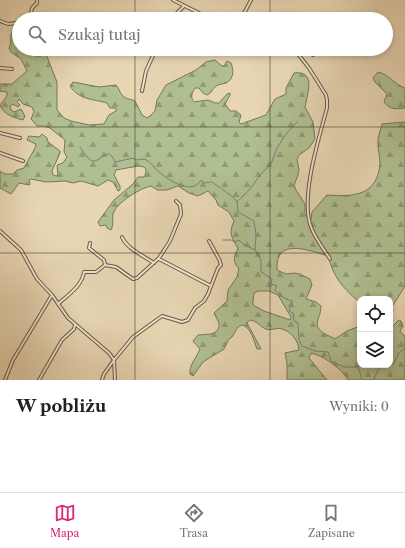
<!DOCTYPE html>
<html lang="pl">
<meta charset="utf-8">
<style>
body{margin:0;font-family:"Libre Caslon Text",serif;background:#f6f6f6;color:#222}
.controls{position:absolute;right:12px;bottom:12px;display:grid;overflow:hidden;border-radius:8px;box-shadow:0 2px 6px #0003}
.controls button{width:36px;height:36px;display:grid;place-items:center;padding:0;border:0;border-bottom:1px solid #e0e0e0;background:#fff;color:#222;font:20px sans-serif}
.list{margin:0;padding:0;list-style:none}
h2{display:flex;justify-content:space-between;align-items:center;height:52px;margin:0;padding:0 16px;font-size:17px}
h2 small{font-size:13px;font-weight:400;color:#767676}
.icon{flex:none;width:22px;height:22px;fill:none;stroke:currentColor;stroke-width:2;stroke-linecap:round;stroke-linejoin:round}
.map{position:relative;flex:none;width:405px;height:380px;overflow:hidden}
.search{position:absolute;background:#fff;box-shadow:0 2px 6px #0003;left:12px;right:12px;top:12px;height:44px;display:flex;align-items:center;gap:10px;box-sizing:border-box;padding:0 14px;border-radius:22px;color:#767676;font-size:15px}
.sheet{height:112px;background:#fff}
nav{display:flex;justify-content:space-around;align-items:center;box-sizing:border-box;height:56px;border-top:1px solid #e0e0e0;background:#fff;font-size:11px;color:#767676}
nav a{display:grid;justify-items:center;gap:2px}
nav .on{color:#db2777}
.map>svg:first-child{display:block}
</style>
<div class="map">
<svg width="405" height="380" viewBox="0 0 405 380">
<defs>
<pattern id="forest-firs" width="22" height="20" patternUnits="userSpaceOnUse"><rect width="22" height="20" fill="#b0bf91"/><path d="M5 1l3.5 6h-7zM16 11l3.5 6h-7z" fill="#909c76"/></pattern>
</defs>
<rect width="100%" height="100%" fill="#e8d6b3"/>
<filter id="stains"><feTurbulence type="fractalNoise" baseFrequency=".005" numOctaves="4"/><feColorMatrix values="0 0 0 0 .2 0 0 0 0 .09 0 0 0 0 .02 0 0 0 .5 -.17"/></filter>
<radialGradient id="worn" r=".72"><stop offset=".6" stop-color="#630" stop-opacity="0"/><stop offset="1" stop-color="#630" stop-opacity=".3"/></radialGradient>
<path fill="url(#forest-firs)" stroke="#75785a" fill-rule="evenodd" d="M14,29L19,30V49H26L30,56L38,54H46L57,82V110L64,118L71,121L89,125L104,124L109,115L116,111V108H110L107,103C93,99 79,100 70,86L73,82L99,87L116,85C120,89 119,93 123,96C126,99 131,99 135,101L142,115L147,118L151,115L155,111L157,100L166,85L196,70L206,62L215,60L222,66H224L227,61L231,63C234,70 234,79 226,83C223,84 219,84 216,86C212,89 212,93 207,95L203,93L199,88H195C192,92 190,98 194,102L208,100L215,103H219L227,94L230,93V95L225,104L230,111H236L241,115L239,122L241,124L266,115L275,99L286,94V88L294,73C317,70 307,95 305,107L313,122L315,139L309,148L299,155L297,159L299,170L298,175L294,185L296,190L305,204V215L311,220L312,212L327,195C353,197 377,196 380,164C380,155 377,147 378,139C379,134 381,128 382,124L405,122V286L392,307L393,311L390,319V299H375V297L360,299L358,301C341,286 334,277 328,256C308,250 275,237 277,270L286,274L294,273L300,274L310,279L312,285L306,299L316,302L321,306C321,311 320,314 318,319C314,331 326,334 335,339L347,331L360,326V365H390V327L393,326L399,320L401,321L403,326L400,331L401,333L405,336V380H348C343,369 322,355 311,353L309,358L327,380H287V363L285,353L299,350C299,342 291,331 282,329C277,327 272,331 266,329C260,327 258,321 250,320L247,323L261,349H257C254,341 251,327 242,325L238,327L232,337L229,339L224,349L203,362L193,376L190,374C189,365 197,357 200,349L193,341L198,335C207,334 220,336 219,323L214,313L227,301L228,290L237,277L239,269C233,262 233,257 238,249C232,236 228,235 234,221L229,212L218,205L216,200L208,191L198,196L189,193L178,186L167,190H157L151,186C140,188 116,203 113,214C112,220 114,224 111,230L107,228L106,225L100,226L98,222L114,200L133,184L138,177H144C146,174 147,169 144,167L138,166L116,170L114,175L120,186V190L118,191L113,182L108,180L98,186L81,181L73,183L65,181L46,182L31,179L29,180L30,184L29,185L19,183L11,194L0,188V171L5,174H13L17,170L24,168L35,148L36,144L27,140L29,136L39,137L42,134L47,138L48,142L60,151V153L52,171L53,175L56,176L58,175L57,165L63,163L67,157L64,152L65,140L50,128L44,126H37L31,119L34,112L32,107L23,104L19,99L17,102L20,105L18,107L13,104L10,106L11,110L14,112L21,109L25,116L23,120C14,118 3,114 0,105L7,96V92L0,91V84H12L27,71L21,59L11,52L9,48C13,41 8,36 14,29ZM258,291H269L278,295L291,317L290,320L264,311L253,305V301L254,293Z
M378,72C389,74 395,85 405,88V108C397,109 390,110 384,102L387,94L375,82L373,78Z"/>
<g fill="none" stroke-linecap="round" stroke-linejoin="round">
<path stroke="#72827a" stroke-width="1" d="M297,122L286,134L277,148L271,164L261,174L250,189L237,202L238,212L254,221L256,235L255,250L261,260V272L272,279L271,284L277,286L275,290C280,295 284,299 292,301V305L290,308L289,311L293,313L294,321L298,323L299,340L302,346L315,351L328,352L331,361L344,367H357C361,370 359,376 363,380
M80,147L87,157L92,161C103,162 107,144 115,162L133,158L135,160L145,159C151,162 154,168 159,172C169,180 192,196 201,180L204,183L212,182L233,197L237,202
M223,240H231L235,242L239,240L243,244L255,250
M390,365L394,363L399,353L405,348
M373,380L380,367L389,365"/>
<defs>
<path id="minor" d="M173,0L211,19
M33,19L31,13L32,8L37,3V0
M171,19L184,6
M241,19L251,0
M308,19H313
M0,21L8,24L17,23
M294,49L309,68L326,95L327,100V108C319,138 300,197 311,227C315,238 323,248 330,259
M302,49L313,55
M0,68L12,69
M142,91L146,71L156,49
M0,133L20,138
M0,153L23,161
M0,231L21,250L37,279L52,295L68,318L109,353L114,360L115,380
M122,237C127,249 144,256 154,263
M90,243L89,248L104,260L105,265
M159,259L211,286
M58,304C68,295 82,286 84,272H96L105,265L116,267L133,279L137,278L159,258L170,241L181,214L180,205L176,201
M5,380L13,360L52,295
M39,380L62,340L74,329L75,325
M102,380L104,374L114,360L133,337L162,316L182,322L188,320L195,308L204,301L208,294L218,268L221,265L219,259L209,241"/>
</defs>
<use href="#minor" stroke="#665a48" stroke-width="4"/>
<use href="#minor" stroke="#f0e4ce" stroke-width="2"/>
</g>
<path fill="none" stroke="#3a3124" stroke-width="1" stroke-opacity="0.55" d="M135,0V19M270,0V19M135,49V380M270,49V380M0,127H405M0,253H405"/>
<rect width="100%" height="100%" filter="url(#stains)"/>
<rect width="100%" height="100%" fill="url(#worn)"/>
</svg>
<div class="controls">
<button><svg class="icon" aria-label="locate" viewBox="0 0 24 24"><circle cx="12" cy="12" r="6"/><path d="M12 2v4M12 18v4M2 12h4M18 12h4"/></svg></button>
<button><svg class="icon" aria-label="layers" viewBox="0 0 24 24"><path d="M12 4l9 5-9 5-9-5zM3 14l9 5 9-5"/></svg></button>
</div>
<div class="search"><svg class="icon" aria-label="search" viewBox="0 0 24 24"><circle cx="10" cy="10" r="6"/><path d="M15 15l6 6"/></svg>Szukaj tutaj</div>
</div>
<section class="sheet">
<h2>W pobliżu<small>Wyniki: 0</small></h2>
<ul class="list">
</ul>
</section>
<nav>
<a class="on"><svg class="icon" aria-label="map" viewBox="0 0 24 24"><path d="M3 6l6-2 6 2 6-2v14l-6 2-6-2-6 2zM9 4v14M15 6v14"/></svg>Mapa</a>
<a><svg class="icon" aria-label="directions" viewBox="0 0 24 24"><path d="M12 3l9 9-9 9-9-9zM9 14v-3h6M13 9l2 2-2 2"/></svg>Trasa</a>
<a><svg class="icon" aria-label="saved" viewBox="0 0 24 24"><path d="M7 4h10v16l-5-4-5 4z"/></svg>Zapisane</a>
</nav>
